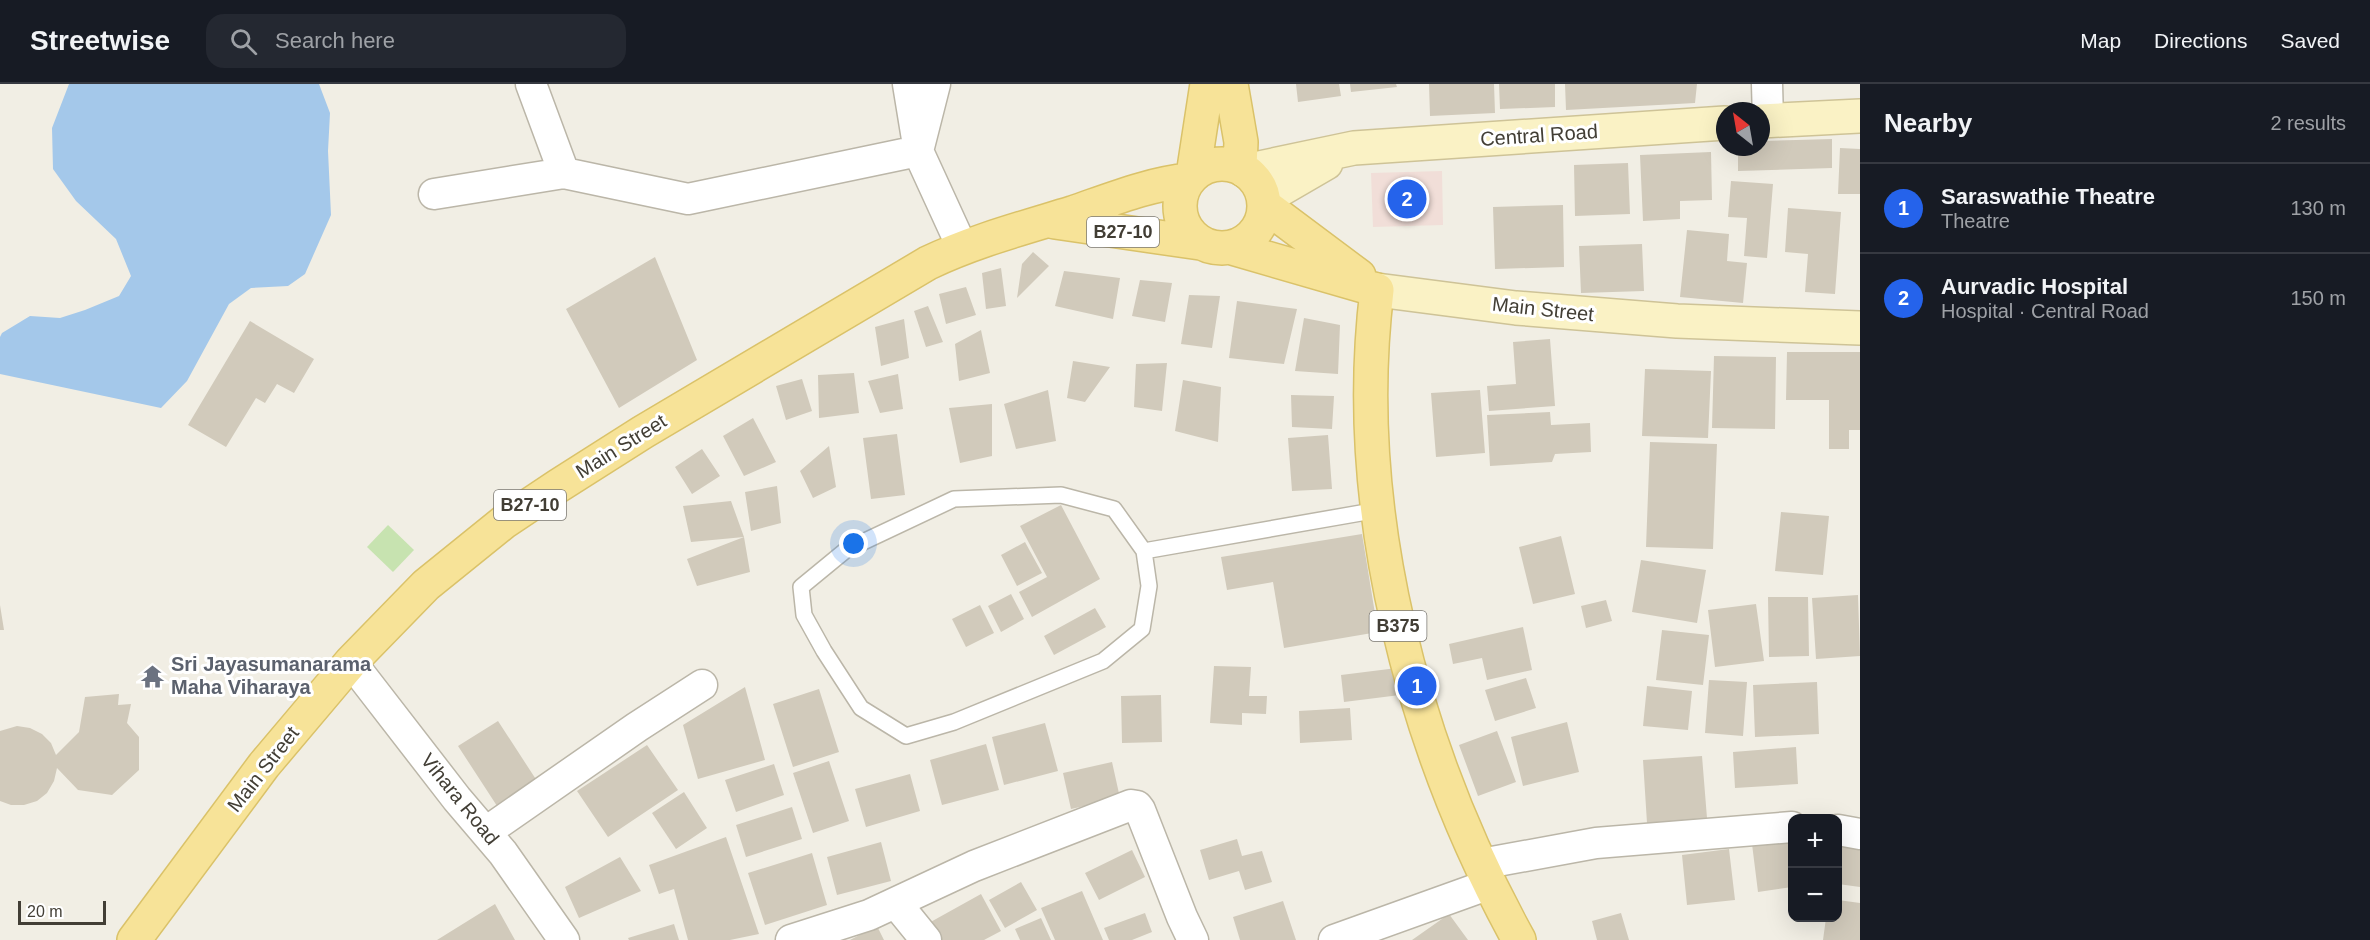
<!DOCTYPE html>
<meta charset="utf-8">
<style>
body{margin:0;font-family:Arial,sans-serif;background:#242831;color:#f1f3f6}
.controls{position:absolute;right:18px;bottom:18px;display:grid;overflow:hidden;border-radius:12px;box-shadow:0 6px 24px #0002}
.controls button{width:54px;height:54px;display:grid;place-items:center;padding:0;border:0;border-bottom:2px solid #363941;background:#171b24;color:#f1f3f6;font:30px sans-serif}
.compass{position:absolute;left:1716px;top:18px;width:54px;height:54px;border-radius:50%;background:#171b24;box-shadow:0 6px 24px #0002;rotate:329deg}
.scale{position:absolute;left:18px;bottom:15px;width:88px;box-sizing:border-box;padding-left:6px;border:3px solid #423e35;border-top:0;font-size:16px;line-height:21px;white-space:nowrap;color:#423e35;-webkit-text-stroke:4px #fff;paint-order:stroke}
.you{position:absolute;left:854px;top:460px;width:21px;height:21px;margin:-15px;border:4px solid #fff;border-radius:50%;background:#1a73e8;box-shadow:0 0 0 9px #1a73e833}
.badge{display:grid;place-items:center;width:39px;height:39px;border-radius:50%;background:#2563eb;color:#fff;font-size:20px;font-weight:700}
.pin{position:absolute;translate:-50% -50%;border:3px solid #fff;box-shadow:0 2px 6px #0006}
.list{margin:0;padding:0;list-style:none}
h2{display:flex;justify-content:space-between;align-items:center;height:78px;margin:0;padding:0 24px;font-size:26px}
h2 small{font-size:20px;font-weight:400;color:#9ea1a6}
.list li{display:grid;grid-template-columns:39px 1fr auto;gap:18px;align-items:center;box-sizing:border-box;height:90px;padding:0 24px;border-top:2px solid #363941}
.list b{display:block;font-size:22px;white-space:nowrap}
.list p{margin:0;font-size:20px;white-space:nowrap;color:#9ea1a6}
.list em{font-size:20px;font-style:normal;color:#9ea1a6}
.icon{flex:none;width:33px;height:33px;fill:none;stroke:currentColor;stroke-width:2;stroke-linecap:round;stroke-linejoin:round}
.map{position:relative;flex:none;width:1860px;height:856px;overflow:hidden}
header{display:flex;align-items:center;gap:36px;box-sizing:border-box;height:84px;padding:0 30px;background:#171b24;border-bottom:2px solid #363941}
header strong{font-size:28px}
nav{display:flex;gap:33px;margin-inline-start:auto;font-size:21px}
.search{width:420px;height:54px;background:#242831;display:flex;align-items:center;gap:15px;box-sizing:border-box;padding:0 21px;border-radius:18px;color:#9ea1a6;font-size:22px}
main{display:flex}
aside{flex:1;background:#171b24}
.map>svg:first-child{display:block}
</style>
<header>
<strong>Streetwise</strong>
<div class="search"><svg class="icon" aria-label="search" viewBox="0 0 24 24"><circle cx="10" cy="10" r="6"/><path d="M15 15l6 6"/></svg>Search here</div>
<nav><a>Map</a><a>Directions</a><a>Saved</a></nav>
</header>
<main>
<div class="map">
<svg width="1860" height="856" viewBox="0 0 1860 856">
<rect width="100%" height="100%" fill="#f1eee4"/>
<path fill="#f1ded8" d="M1442,87L1443,141L1373,143L1371,89Z"/>
<path fill="#c7e3b0" d="M388,441L414,466L393,488L367,463Z"/>
<path fill="#a4c8ea" d="M69,0H319L330,29L328,67L331,131L305,190L288,202L251,204L229,220L187,297L161,324L0,290V253L2,249L30,232L60,234L85,226L119,212L131,192L116,155L76,117L53,85L52,44Z"/>
<path fill="#d1cabb" d="M1296,0H1339L1341,12L1298,18Z
M1350,0H1396L1397,3L1351,8Z
M1429,0H1494L1495,29L1430,32Z
M1499,0H1555V23L1500,25Z
M1565,0H1697L1695,19L1566,26Z
M1832,55V84L1738,87V63H1761V57Z
M1840,64L1860,65V110H1838Z
M1711,68L1712,116L1680,117V135L1643,137L1640,71Z
M1628,79L1630,130L1575,132L1574,81Z
M1731,97L1773,100L1767,174L1744,172L1747,134L1728,133Z
M1563,121L1564,183L1495,185L1493,123Z
M1788,124L1841,128L1835,210L1805,208L1808,170L1785,168Z
M1687,146L1729,150L1727,177L1747,179L1743,219L1680,213Z
M1642,160L1644,207L1581,209L1579,162Z
M1033,168L1049,182L1017,214L1022,180Z
M655,173L697,276L619,324L566,225Z
M1001,184L1006,222L986,225L982,189Z
M1064,187L1120,194L1113,235L1055,222Z
M1140,196L1172,199L1165,238L1132,232Z
M966,203L976,231L946,240L939,210Z
M1189,211L1220,212L1212,264L1181,260Z
M1237,217L1297,225L1284,280L1229,274Z
M928,222L943,258L926,263L914,227Z
M1304,234L1340,241L1338,290L1295,287Z
M904,235L909,274L881,282L875,243Z
M250,237L314,275L294,309L277,300L265,319L256,314L226,363L188,341Z
M981,246L990,289L959,297L955,260Z
M1550,255L1555,322L1489,327L1487,302L1516,300L1513,258Z
M1787,268H1860V346H1849V365H1829V316H1786Z
M1714,272L1776,273L1775,345L1712,344Z
M1073,277L1110,283L1085,318L1067,314Z
M1167,279L1162,327L1134,323L1136,280Z
M1645,285L1711,287L1708,354L1642,352Z
M854,289L859,329L819,334L818,291Z
M898,290L903,325L880,329L868,297Z
M802,295L812,327L786,336L776,302Z
M1183,296L1221,303L1218,358L1175,347Z
M1048,306L1056,357L1016,365L1004,320Z
M1480,306L1485,369L1436,373L1431,309Z
M1291,311L1334,312L1332,345L1292,343Z
M992,320V372L960,379L949,324Z
M1550,328L1551,341L1590,339L1591,368L1555,370L1552,378L1490,382L1487,331Z
M753,334L776,378L744,392L723,352Z
M897,350L905,411L871,415L863,354Z
M1328,351L1332,405L1292,407L1288,354Z
M1650,358L1717,360L1713,465L1646,463Z
M829,362L836,403L813,414L800,387Z
M702,365L720,392L692,410L675,383Z
M777,402L781,439L751,447L745,408Z
M731,417L744,453L691,458L683,422Z
M1061,421L1100,495L1032,533L1019,508L1047,493L1020,442Z
M1781,428L1829,432L1823,491L1775,487Z
M1362,450L1378,548L1284,564L1273,498L1227,506L1221,473Z
M1561,452L1575,510L1533,520L1519,463Z
M744,453L750,488L697,502L687,475Z
M1025,458L1042,489L1017,502L1001,471Z
M1641,476L1706,486L1697,539L1632,528Z
M1011,510L1024,535L1001,548L988,522Z
M1858,511L1860,572L1816,575L1812,514Z
M1768,513H1808L1809,572L1769,573Z
M1606,516L1612,537L1586,544L1581,522Z
M1756,520L1764,577L1715,583L1708,526Z
M0,521L4,546H0Z
M980,521L994,549L966,563L952,535Z
M1095,524L1106,543L1054,571L1044,552Z
M1523,543L1532,586L1487,596L1482,574L1453,580L1449,560Z
M1662,546L1709,551L1703,601L1656,596Z
M1214,582L1251,583L1249,612H1267L1266,630L1242,629V641L1210,639Z
M1405,583L1408,610L1344,618L1341,591Z
M1526,594L1536,624L1495,637L1485,606Z
M1709,596L1747,598L1743,652L1705,649Z
M1817,598L1819,650L1755,653L1753,601Z
M1647,602L1692,607L1688,646L1643,642Z
M745,603L765,676L698,695L683,641Z
M819,605L839,668L793,683L773,620Z
M119,610L118,621L131,620L127,639L139,653V686L112,711L78,706L57,684L54,697L47,709L37,717L24,721H11L0,717V647L17,642L30,644L42,650L51,659L56,671L79,648L85,613Z
M1161,611L1162,658L1122,659L1121,612Z
M1350,624L1352,656L1300,659L1299,627Z
M498,637L539,700L499,725L458,662Z
M1567,638L1579,688L1523,702L1511,653Z
M1045,639L1058,687L1004,701L992,653Z
M1497,647L1516,698L1478,712L1459,661Z
M986,660L999,706L942,721L930,676Z
M647,661L678,706L608,753L577,707Z
M1796,663L1798,700L1735,704L1733,668Z
M1702,672L1707,734L1647,739L1643,676Z
M829,677L849,737L813,749L793,689Z
M1112,678L1120,714L1071,725L1063,689Z
M774,680L784,711L736,728L725,696Z
M910,690L920,727L866,743L855,705Z
M684,708L707,744L676,765L652,729Z
M792,723L802,755L746,773L736,741Z
M1838,752L1860,756V803L1838,800Z
M726,753L759,850L730,856H688L674,805L659,810L649,781Z
M1237,755L1242,772L1262,767L1272,798L1245,806L1239,787L1209,796L1200,766Z
M1792,755V803L1758,808L1752,760Z
M881,758L891,797L837,811L827,773Z
M1729,765L1735,816L1687,821L1682,771Z
M1132,766L1145,793L1099,816L1085,789Z
M812,769L827,821L765,841L748,789Z
M620,773L641,807L579,834L565,803Z
M1021,798L1037,826L1005,844L989,816Z
M1082,807L1103,856H1055L1041,824Z
M981,810L1001,847L984,856H936L927,840Z
M1838,816L1860,819V856H1823L1826,834H1838Z
M1283,817L1296,856H1240L1233,833Z
M495,820L515,856H437Z
M1145,829L1152,848L1132,856H1109L1104,844Z
M1621,829L1629,856H1597L1592,837Z
M1449,830L1468,856H1412Z
M1041,834L1051,856H1020L1015,845Z
M674,840L679,856H629L628,854Z
M877,842L884,856H850Z"/>
<g fill="none" stroke-linecap="round" stroke-linejoin="round">
<defs>
<path id="lane" d="M1061,411L1114,425L1144,467L1149,502L1142,545L1103,577L954,638L906,652L861,624L824,567L804,531L801,503L846,466L954,415Z
M1144,467L1378,426"/>
<path id="street" d="M531,0L564,89
M908,0L917,55
M1767,0L1768,37
M918,67L935,0
M434,110L564,89L688,115L918,67L962,163
M351,578L457,715L503,769L564,856
M1838,746L1860,750
M486,748L637,643L702,601
M1481,780L1596,759L1792,743
M896,819L926,856
M791,856L869,831L974,782L1131,721L1137,722L1140,726L1182,833L1193,856
M1334,856L1490,800"/>
<path id="secondary" d="M1761,37L1860,32
M1245,87L1354,64L1725,39
M1264,115L1326,79
M1377,206L1516,224L1677,237L1860,244"/>
<path id="primary" d="M1231,0L1241,58L1240,84
M1180 122a42 42 0 1 1 84 0a42 42 0 1 1-84 0Z
M1193,91L1207,0
M1264,121L1359,192
M1055,138L1200,159
M1232,164L1377,206
M1377,206C1350,426 1413,664 1519,856
M134,856L264,681L351,578L426,501L504,438L558,402L643,348L928,179C974,157 1023,144 1072,129C1110,116 1149,100 1189,96"/>
</defs>
<use href="#lane" stroke="#bbb6a8" stroke-width="18"/>
<use href="#street" stroke="#bbb6a8" stroke-width="33"/>
<use href="#secondary" stroke="#cec397" stroke-width="36"/>
<use href="#primary" stroke="#dac269" stroke-width="36"/>
<use href="#lane" stroke="#fff" stroke-width="15"/>
<use href="#street" stroke="#fff" stroke-width="30"/>
<use href="#secondary" stroke="#faf2c5" stroke-width="33"/>
<use href="#primary" stroke="#f7e398" stroke-width="33"/>
</g>
<defs>
<symbol id="temple-bare" viewBox="-9 -9 18 18"><path d="M0-6L5-2H3V0L6.5 2.5H4V6H1.5V3h-3V6H-4V2.5H-6.5L-3 0V-2H-5Z" fill="#6b7280" stroke="#fff" stroke-width="2.5" paint-order="stroke"/></symbol>
</defs>
<g fill-rule="evenodd">
<use href="#temple-bare" x="136" y="576" width="33" height="33"/>
</g>
<g text-anchor="middle" stroke-width="6" stroke-linejoin="round" paint-order="stroke">
<g fill="#fff" stroke="#7b7872" stroke-width="1.5">
<rect x="1087" y="133" width="72" height="30" rx="4.5"/>
<rect x="494" y="406" width="72" height="30" rx="4.5"/>
<rect x="1369.5" y="527" width="57" height="30" rx="4.5"/>
</g>
<g font-size="18" font-weight="bold" fill="#423e35">
<text x="1123" y="154">B27-10</text>
<text x="530" y="427">B27-10</text>
<text x="1398" y="548">B375</text>
</g>
<g font-size="20" fill="#423e35" stroke="#fff">
<text transform="translate(1539 51) rotate(-4)" y="7">Central Road</text>
<text transform="translate(1543 225) rotate(6)" y="7">Main Street</text>
<text transform="translate(621 362) rotate(-32)" y="7">Main Street</text>
<text transform="translate(263 685) rotate(-52)" y="7">Main Street</text>
<text transform="translate(460 715) rotate(51)" y="7">Vihara Road</text>
</g>
<g font-size="20" font-weight="bold" fill="#5b616d" stroke="#fff" text-anchor="start">
<text x="171" y="587">Sri Jayasumanarama<tspan x="171" dy="23">Maha Viharaya</tspan></text>
</g>
</g>
</svg>
<div class="controls">
<button>+</button>
<button>−</button>
</div>
<svg class="compass" viewBox="-18 -18 36 36"><path d="M0-13l5 13h-10z" fill="#e53935"/><path d="M0 13l5-13h-10z" fill="#9ea1a6"/></svg>
<div class="scale">20 m</div>
<div class="you"></div>
<div class="pin badge" style="left:1417px;top:602px">1</div>
<div class="pin badge" style="left:1407px;top:115px">2</div>
</div>
<aside>
<h2>Nearby<small>2 results</small></h2>
<ul class="list">
<li><span class="badge">1</span><div><b>Saraswathie Theatre</b><p>Theatre</p></div><em>130 m</em></li>
<li><span class="badge">2</span><div><b>Aurvadic Hospital</b><p>Hospital · Central Road</p></div><em>150 m</em></li>
</ul>
</aside>
</main>
